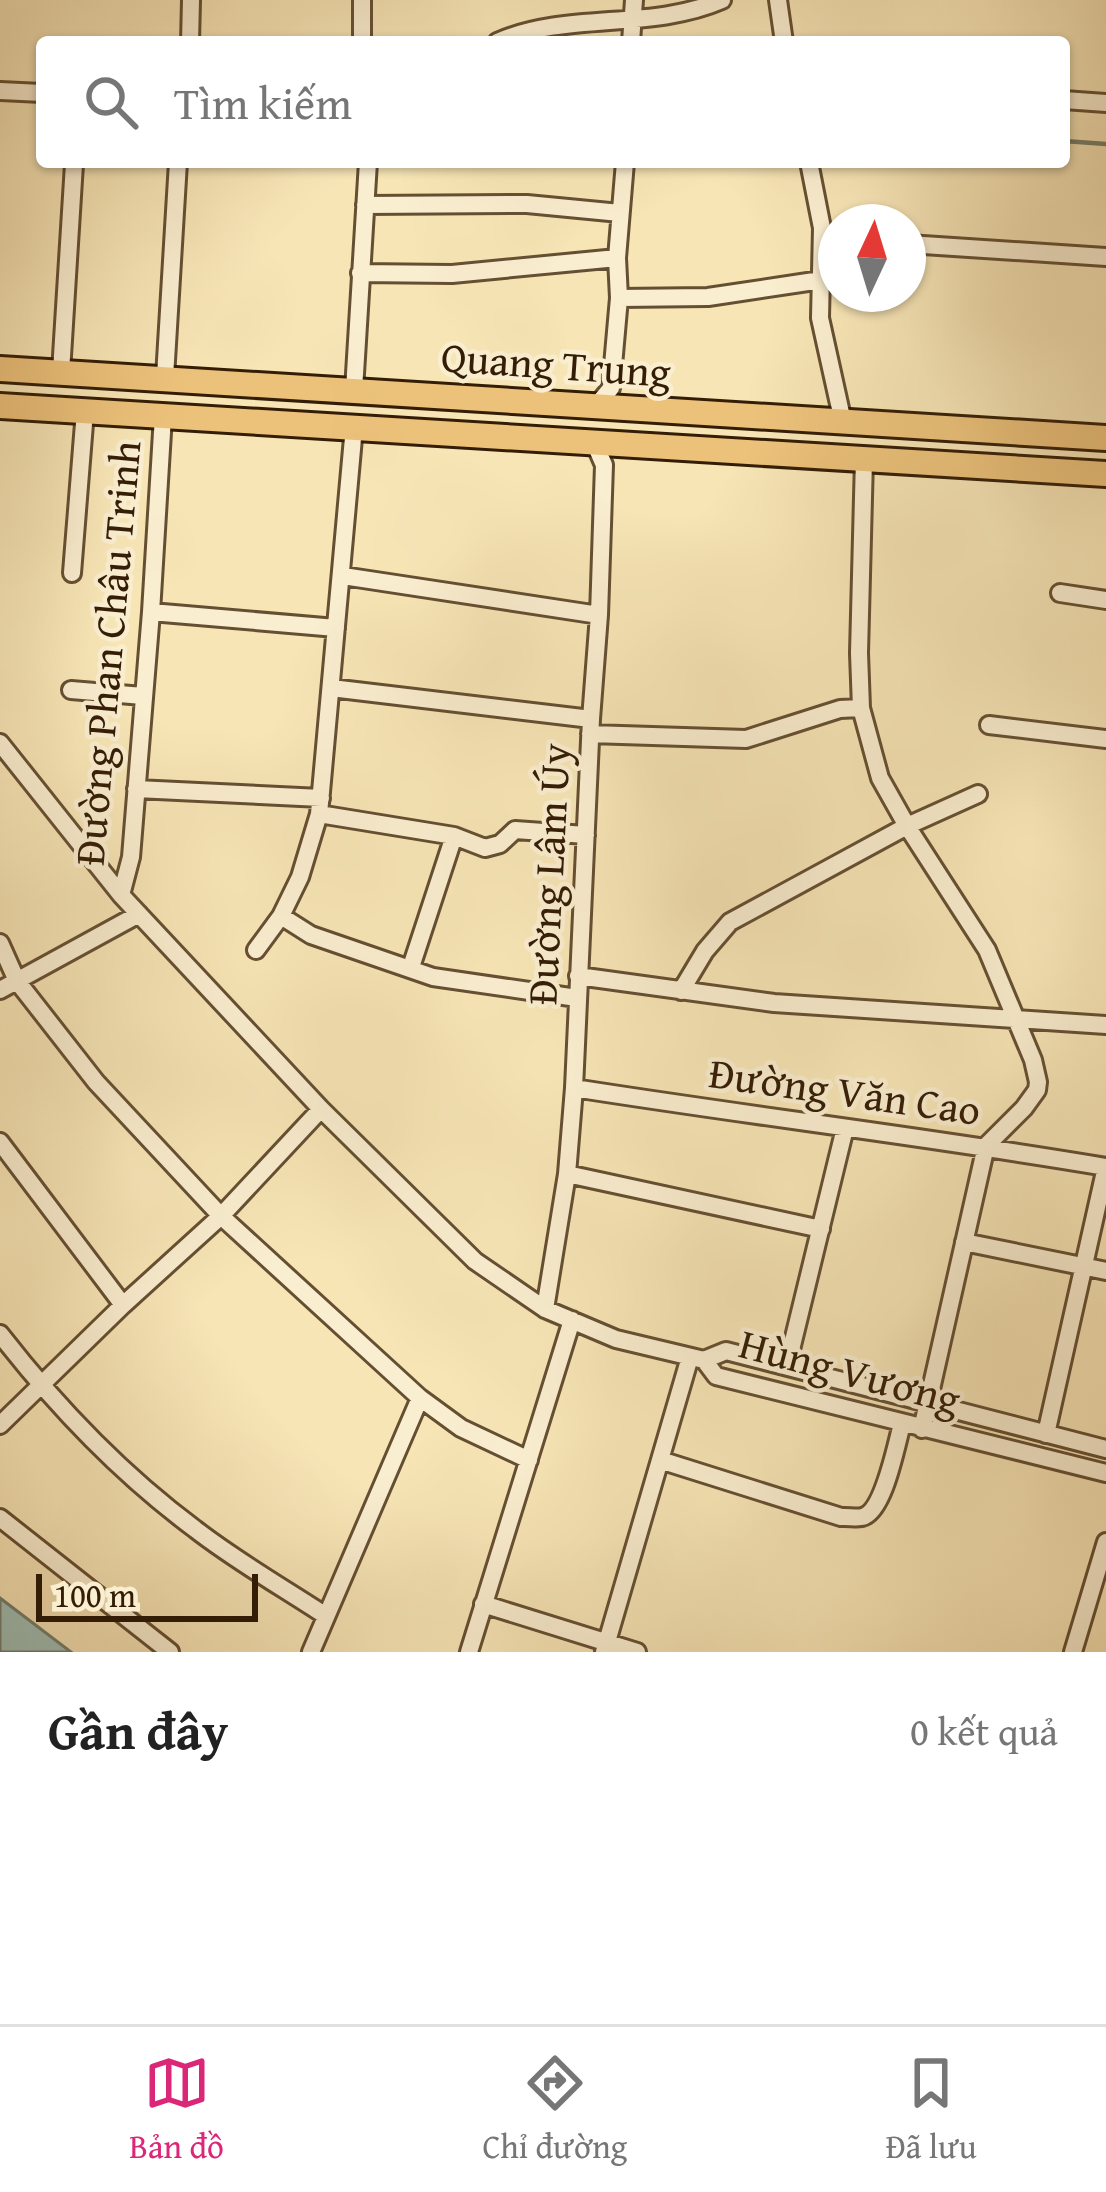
<!DOCTYPE html>
<html lang="vi">
<meta charset="utf-8">
<style>
body{margin:0;font-family:"Gentium Book Plus",serif;background:#f6f6f6;color:#222}
.compass{position:absolute;left:818px;top:204px;width:108px;height:108px;border-radius:50%;background:#fff;box-shadow:0 3px 9px #0004;rotate:4deg}
.scale{position:absolute;left:36px;bottom:30px;width:222px;box-sizing:border-box;padding-left:12px;border:6px solid #341d06;border-top:0;font-size:33px;line-height:42px;white-space:nowrap;color:#341d06;-webkit-text-stroke:9px #faeed0;paint-order:stroke}
.list{margin:0;padding:0;list-style:none}
h2{display:flex;justify-content:space-between;align-items:center;height:156px;margin:0;padding:0 48px;font-size:51px}
h2 small{font-size:39px;font-weight:400;color:#767676}
.icon{flex:none;width:66px;height:66px;fill:none;stroke:currentColor;stroke-width:2;stroke-linecap:round;stroke-linejoin:round}
.map{position:relative;flex:none;width:1106px;height:1652px;overflow:hidden}
.search{position:absolute;background:#fff;box-shadow:0 3px 9px #0004;left:36px;right:36px;top:36px;height:132px;display:flex;align-items:center;gap:30px;box-sizing:border-box;padding:0 42px;border-radius:12px;color:#767676;font-size:45px}
.sheet{height:372px;background:#fff}
nav{display:flex;justify-content:space-around;align-items:center;box-sizing:border-box;height:168px;border-top:3px solid #e0e0e0;background:#fff;font-size:33px;color:#767676}
nav a{display:grid;justify-items:center;gap:6px}
nav .on{color:#db2777}
.map>svg:first-child{display:block}
</style>
<div class="map">
<svg width="1106" height="1652" viewBox="0 0 1106 1652">
<rect width="100%" height="100%" fill="#f7e5b6"/>
<filter id="stains"><feTurbulence type="fractalNoise" baseFrequency=".00167" numOctaves="4"/><feColorMatrix values="0 0 0 0 .2 0 0 0 0 .09 0 0 0 0 .02 0 0 0 .5 -.17"/></filter>
<radialGradient id="worn" r=".72"><stop offset=".6" stop-color="#630" stop-opacity="0"/><stop offset="1" stop-color="#630" stop-opacity=".3"/></radialGradient>
<path fill="#9ebeb4" stroke="#747e6e" stroke-width="3" d="M0,1598L71,1652H0Z"/>
<g fill="none" stroke-linecap="round" stroke-linejoin="round">
<path stroke="#747e6e" stroke-width="4.5" d="M1064,141L1106,144"/>
<defs>
<path id="minor" d="M362,0V42
M778,0L784,42
M190,42L191,0
M497,42C568,11 651,31 722,0
M631,42L634,0
M0,91L42,93
M1064,100L1106,103
M809,162L822,228L820,318L843,422
M365,205L527,204L620,213
M908,244L1106,257
M360,273L452,274L617,258
M619,298L708,297L821,280
M61,372L74,164
M165,377L178,162
M354,390L368,162
M596,406L611,388L619,298L617,258L625,162
M864,459L859,653L861,708L880,778L907,826L987,950L1033,1060L1038,1082L1037,1090L1024,1108L986,1146L922,1429
M72,573L85,411
M343,576L599,615
M1060,593L1106,600
M151,612L336,628
M331,688L591,719
M71,690L143,696
M989,725L1106,739
M590,734L746,739L840,709L861,708
M0,743L121,895L321,1109L475,1261L545,1309L616,1339L704,1360
M136,789L321,798
M319,814L454,836L485,848L500,844L515,830L586,835
M121,895L131,857L151,612L163,416
M281,916L311,935L433,977L577,998
M0,943L17,981L96,1082L221,1216L420,1398L461,1428L529,1460
M256,950L281,916L300,877L319,814L354,427
M411,967L454,836
M578,976L774,1003L1106,1025
M0,990L139,914
M681,991L705,951L730,922L907,826L978,794
M574,1088C751,1116 929,1137 1106,1167
M0,1142L123,1305
M567,1174L821,1229
M964,1242L1106,1271
M545,1309L567,1174L574,1088L591,719L599,615L604,465L594,442
M0,1334C56,1406 121,1474 195,1529C236,1561 282,1587 326,1616
M704,1360L716,1376L1106,1473
M704,1360L726,1351L1106,1449
M787,1366L845,1128
M0,1425L123,1305L221,1216L321,1109
M1046,1434L1106,1167
M660,1460L841,1517C843,1517 861,1518 862,1517C884,1512 896,1445 902,1424
M0,1518L170,1652
M483,1604L637,1652
M311,1652L420,1398
M469,1652L572,1320
M604,1652L690,1357
M1073,1652L1106,1542"/>
<path id="highway" d="M0,369L1106,438
M0,406L1106,474"/>
</defs>
<use href="#minor" stroke="#654f32" stroke-width="22"/>
<use href="#highway" stroke="#341d06" stroke-width="30"/>
<use href="#minor" stroke="#faeed0" stroke-width="16"/>
<use href="#highway" stroke="#ecc27b" stroke-width="24"/>
</g>
<g text-anchor="middle" stroke-width="9" stroke-linejoin="round" paint-order="stroke">
<g font-size="42" fill="#341d06" stroke="#faeed0">
<text transform="translate(556 364) rotate(4)" y="15">Quang Trung</text>
<text transform="translate(107 653) rotate(-85)" y="15">Đường Phan Châu Trinh</text>
<text transform="translate(548 874) rotate(-87)" y="15">Đường Lâm Úy</text>
<text transform="translate(845 1091) rotate(8)" y="15">Đường Văn Cao</text>
<text transform="translate(850 1371) rotate(15)" y="15">Hùng Vương</text>
</g>
</g>
<rect width="100%" height="100%" filter="url(#stains)"/>
<rect width="100%" height="100%" fill="url(#worn)"/>
</svg>
<svg class="compass" viewBox="-18 -18 36 36"><path d="M0-13l5 13h-10z" fill="#e53935"/><path d="M0 13l5-13h-10z" fill="#767676"/></svg>
<div class="scale">100 m</div>
<div class="search"><svg class="icon" aria-label="search" viewBox="0 0 24 24"><circle cx="10" cy="10" r="6"/><path d="M15 15l6 6"/></svg>Tìm kiếm</div>
</div>
<section class="sheet">
<h2>Gần đây<small>0 kết quả</small></h2>
<ul class="list">
</ul>
</section>
<nav>
<a class="on"><svg class="icon" aria-label="map" viewBox="0 0 24 24"><path d="M3 6l6-2 6 2 6-2v14l-6 2-6-2-6 2zM9 4v14M15 6v14"/></svg>Bản đồ</a>
<a><svg class="icon" aria-label="directions" viewBox="0 0 24 24"><path d="M12 3l9 9-9 9-9-9zM9 14v-3h6M13 9l2 2-2 2"/></svg>Chỉ đường</a>
<a><svg class="icon" aria-label="saved" viewBox="0 0 24 24"><path d="M7 4h10v16l-5-4-5 4z"/></svg>Đã lưu</a>
</nav>
